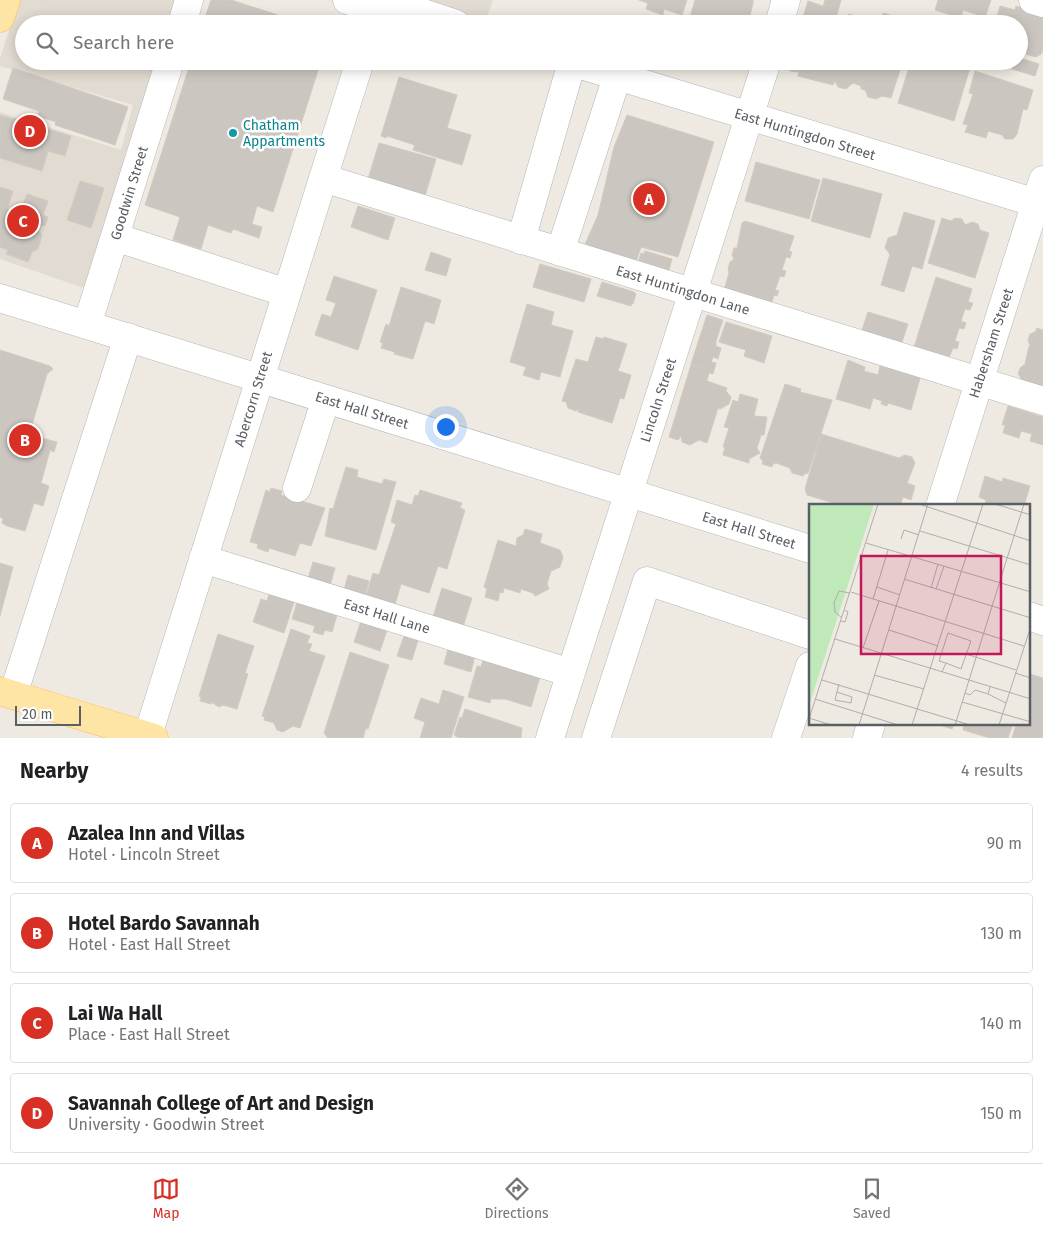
<!DOCTYPE html>
<meta charset="utf-8">
<style>
body{margin:0;font-family:"Fira Sans",sans-serif;background:#f2f2f2;color:#202124}
.scale{position:absolute;left:15px;bottom:12px;width:66px;box-sizing:border-box;padding-left:5px;border:2px solid #595f64;border-top:0;font-size:14px;line-height:18px;white-space:nowrap;color:#595f64;-webkit-text-stroke:4px #fff;paint-order:stroke}
.you{position:absolute;left:445px;top:426px;width:18px;height:18px;margin:-12px;border:4px solid #fff;border-radius:50%;background:#1a73e8;box-shadow:0 0 0 8px #1a73e833}
.badge{display:grid;place-items:center;width:32px;height:32px;border-radius:50%;background:#d93025;color:#fff;font-size:16px;font-weight:700}
.pin{position:absolute;translate:-50% -50%;border:2px solid #fff;box-shadow:0 1px 5px #0006}
.list{margin:0;padding:0;list-style:none}
h2{display:flex;justify-content:space-between;align-items:center;height:65px;margin:0;padding:0 20px;font-size:21px}
h2 small{font-size:16px;font-weight:400;color:#757577}
.list li{display:grid;grid-template-columns:32px 1fr auto;gap:15px;align-items:center;box-sizing:border-box;height:80px;margin:0 10px 10px;padding:0 10px;border:1px solid #e0e0e0;border-radius:5px}
.list b{display:block;font-size:19px;white-space:nowrap}
.list p{margin:0;font-size:16px;white-space:nowrap;color:#757577}
.list em{font-size:16px;font-style:normal;color:#757577}
.icon{flex:none;width:28px;height:28px;fill:none;stroke:currentColor;stroke-width:2;stroke-linecap:round;stroke-linejoin:round}
.map{position:relative;flex:none;width:1043px;height:738px;overflow:hidden}
.search{position:absolute;background:#fff;box-shadow:0 2px 12px #0003;left:15px;right:15px;top:15px;height:55px;display:flex;align-items:center;gap:12px;box-sizing:border-box;padding:0 18px;border-radius:28px;color:#757577;font-size:19px}
.sheet{height:425px;background:#fff}
nav{display:flex;justify-content:space-around;align-items:center;box-sizing:border-box;height:70px;border-top:1px solid #e0e0e0;background:#fff;font-size:14px;color:#757577}
nav a{display:grid;justify-items:center;gap:2px}
nav .on{color:#d93025}
.map>svg:first-child{display:block}
</style>
<div class="map">
<svg width="1043" height="738" viewBox="0 0 1043 738">
<rect width="100%" height="100%" fill="#eeeae1"/>
<path fill="#e1dbd1" d="M19,0H178L170,24H24V61H158L84,288L0,259V112L121,150L133,105L0,66V58Z
M407,0H493L486,20Z"/>
<path fill="#cbc7c0" stroke="#d4cabe" d="M211,0H231L278,15L275,23L277,24H203Z
M639,0H687L682,15L664,9L663,15L646,9L648,3Z
M695,0H753V3L748,24H688Z
M825,0H841L836,18L846,22L849,14L871,21L870,24H801L808,1L823,6Z
M938,0H991L985,17L963,10L961,18L935,10Z
M1000,6L1015,10L1016,6L1043,14V50L1041,54L1036,57L1019,52V24H995Z
M883,13L919,24H880Z
M1019,58L1039,64L1035,76L1012,69L1014,61H1019Z
M191,61H321L273,212L257,206L252,224L262,227L259,238L233,229L231,233L208,225L201,249L173,240L180,217L145,205Z
M789,61H908L907,65L902,64L891,98L882,96L876,99L868,97L865,90L861,89V86L853,83L846,89L838,87L835,81L833,85L798,76L799,72L790,71Z
M911,61H972L954,121L898,103Z
M13,68L128,107L115,145L55,125L56,122L38,116L39,111L3,99Z
M975,71L1033,90L1027,110L1023,109L1017,134L1013,139H1005L1002,135L988,131L986,138L965,132L968,125L963,124L973,94L969,93Z
M399,77L457,95L447,128L471,135L462,165L413,150L415,145L387,136L386,138L381,136Z
M0,115L71,136L65,156L48,151L42,171L0,158Z
M627,115L714,142L678,257L641,247L634,268L582,251L598,215L614,147Z
M379,143L436,159L422,206L365,189Z
M756,162L820,180L809,219L745,201Z
M823,178L882,194L870,238L811,221Z
M80,181L104,188L91,228L67,220Z
M0,187L13,191L7,210L20,214L27,194L48,201L43,215L48,217L45,226L40,225L38,230L42,235L38,249L32,252L28,262L6,254L8,250L0,247Z
M358,206L395,218L388,240L351,227Z
M904,212L935,221L922,269L912,266L904,292L881,285L890,254L885,248L888,238L897,235Z
M942,218L951,221L955,218L962,219L965,225L972,222L978,224L980,230L989,233L975,278L928,263Z
M745,221L794,236L789,251L792,252L790,258L786,257L782,270L786,271L784,277L780,276L775,290L779,291L777,296L774,295L770,308L722,288L725,287L729,273L728,269L730,262L734,259L732,255L734,248H737L742,223Z
M645,251L672,259L666,280L636,269L641,253L644,254Z
M431,252L451,259L446,276L425,270Z
M540,264L591,279L584,302L533,287Z
M334,276L377,290L358,350L315,335L322,314L331,317L336,303L326,300Z
M936,277L972,289L968,302L973,303L970,310L965,309L961,321L966,323L964,329L959,328L955,341L959,342L957,349L953,348L948,360L911,357Z
M602,282L634,292L636,294L633,304L632,303L631,306L597,296Z
M401,287L441,300L434,324L425,321L413,359L394,354L395,352L381,348L383,343L380,342L386,324L389,326Z
M527,304L554,312L551,325L573,331L560,377L541,372L539,380L523,375L526,367L510,362Z
M868,312L908,324L898,354L858,342Z
M707,315L723,320L716,341V346L721,348L718,359L713,357L711,362L716,363L713,374L709,373L707,381L727,388L726,391L731,397L729,404L720,409L718,408L707,443L699,440L690,445L682,442L681,436L678,440L669,437L691,365L703,369L691,364Z
M726,322L772,336L764,363L744,356L746,350L719,342Z
M1037,328L1043,330V390L1019,382L1021,378L1018,374L1020,368L1025,364L1029,346L1031,347L1028,341L1030,334L1035,332Z
M596,337L603,339L604,337L627,344L618,371L631,375L624,399L620,398L612,423L578,412L579,409L576,411L568,408L566,402L562,401L576,359L588,362Z
M0,350L50,366L53,369L47,374L29,435L57,442L54,452L50,450L41,483L49,486L43,506L34,503L25,531L7,526L2,523L3,518L0,517Z
M848,360L865,367L864,371L878,375L880,366L920,378L911,410L888,403L887,406L881,404L882,401L873,398L870,409L836,399Z
M785,384L801,389L800,392L832,400L808,473L804,474L803,476L792,473L790,468L776,463L773,464L772,467L762,464L763,461L760,458Z
M740,394L758,399L754,416L767,417L764,435H761L757,448L760,453L749,459V463L723,455L725,447H723L729,428L724,427L733,400L738,402Z
M1008,406L1043,417V445L1030,441L1032,434L1021,431L1019,438L1003,433L1005,425H1002Z
M821,434L899,458L905,455L912,457L915,463L907,483L915,486L911,500L903,497L900,506H843L807,495L805,489Z
M346,467L358,470L357,477L382,484L384,479L396,482L376,550L325,536L330,508L333,509Z
M985,476L1002,482L1003,478L1030,486L1024,506H985L986,500L979,497Z
M271,488L282,491L281,495L325,508L311,546L300,543L295,556L269,548L268,552L257,548L258,544L250,542L266,490L270,492Z
M420,490L462,503L460,508L465,510L447,569L438,566L429,593L401,584L393,611L364,602L373,573L379,575L396,524L391,522L397,500L412,505L415,495L418,496Z
M525,529L542,534L540,543L560,550L563,557L560,567L551,571L547,584L549,589L535,596L533,593L521,589L520,593L504,588L503,593L500,592L498,601L485,597L487,589L484,587L498,540L516,546L517,538L523,535Z
M313,562L335,568L329,589L307,582Z
M0,563L13,567L0,616Z
M348,575L369,581L364,599L343,594Z
M442,588L472,598L462,630L432,620Z
M269,594L294,602L284,633L253,622L261,599L267,601Z
M297,602L337,615L332,632L325,630L323,635L313,632L315,626L292,619Z
M361,621L387,630L380,651L354,642Z
M291,629L310,636L307,643L312,644L309,651L325,656L300,728L293,726L283,732L277,730L274,723L264,720L265,717L262,716Z
M218,634L254,646L245,673L248,674L237,709L223,705L219,707L211,702V704L200,701L201,697L199,696Z
M404,636L418,640L412,660L397,656Z
M448,649L475,656L471,672L444,664Z
M350,652L389,665L368,729L366,728L363,738H328L324,733Z
M483,660L540,677L531,707L505,699H491L490,703L468,697L477,666L481,667Z
M1030,674L1043,678V738H1012L1016,724H1029Z
M443,690L464,697L451,738H420L425,722L414,718L421,698L439,704Z
M465,709L522,728L521,738H459L454,735L460,717L462,718Z
M937,724H954L952,729Z
M964,724H1013L1008,738H990L963,730Z"/>
<g fill="none" stroke-linecap="round" stroke-linejoin="round">
<defs>
<path id="minor" d="M347,0L377,9L414,10L456,24
M1033,0L1043,3
M182,24L189,0
M779,24L786,0
M568,61L1043,205
M323,178L1043,401
M115,237L287,293
M521,240L572,62
M560,252L617,77
M0,298L810,549
M87,325L170,61
M297,488L326,399
M940,506L1043,180
M203,559L571,673
M1029,616L1043,621
M13,695L128,337
M147,738L360,61
M550,738L767,61
M596,738L647,581L810,635
M786,738L810,666
M867,738L871,724"/>
<path id="major" d="M0,18L6,0
M0,691L154,738"/>
</defs>
<use href="#minor" stroke="#b2b6ba" stroke-width="29"/>
<use href="#major" stroke="#ffb549" stroke-width="29"/>
<use href="#minor" stroke="#fff" stroke-width="28"/>
<use href="#major" stroke="#ffe5a5" stroke-width="28"/>
</g>
<circle fill="#0f9aa8" stroke="#fff" stroke-width="2" cx="233" cy="133" r="5"/>
<g text-anchor="middle" stroke-width="5" stroke-linejoin="round" paint-order="stroke">
<g font-size="14" fill="#0d838f" stroke="#fff" text-anchor="start">
<text x="243" y="130">Chatham<tspan x="243" dy="16">Appartments</tspan></text>
</g>
<g font-size="14" fill="#595f64" stroke="#fff">
<text transform="translate(805 134) rotate(17)" y="5">East Huntingdon Street</text>
<text transform="translate(129 193) rotate(-73)" y="5">Goodwin Street</text>
<text transform="translate(683 290) rotate(17)" y="5">East Huntingdon Lane</text>
<text transform="translate(991 343) rotate(-72)" y="5">Habersham Street</text>
<text transform="translate(253 399) rotate(-73)" y="5">Abercorn Street</text>
<text transform="translate(658 400) rotate(-72)" y="5">Lincoln Street</text>
<text transform="translate(362 410) rotate(17)" y="5">East Hall Street</text>
<text transform="translate(749 530) rotate(17)" y="5">East Hall Street</text>
<text transform="translate(387 616) rotate(17)" y="5">East Hall Lane</text>
</g>
</g>
<g transform="translate(809 504)">
<rect width="221" height="221" fill="#eeeae1"/>
<path d="M0,0H65L0,202Z" fill="#c0e9ba"/>
<path fill="none" stroke="#aeaeab" stroke-width="1" d="M110,0L222,37M186,0L222,11M111,27L222,61M92,35L95,26L110,31M57,39L222,88M95,75L222,114M68,83L91,91M122,84L129,60M127,85L135,62M42,88L215,142M64,95L79,46M25,98L26,108L33,114M25,99L30,87L41,89M32,117L36,118L39,108L36,106M80,126L129,142M26,135L222,195M54,144L70,97M157,150L207,166M133,168L137,159L152,165L162,137L139,129L130,157L137,159M206,169L222,174M65,171L115,185M13,176L161,221M181,183L179,190L197,199M28,188L43,193L42,199L26,196L30,180M156,189L161,191L166,186L179,190M6,195L89,221M153,198L222,218M0,214L22,221M0,215L69,0M50,221L119,0M103,221L174,0M146,221L215,0M190,221L222,122"/>
<path fill="#c2185b" fill-opacity="0.15" stroke="#c2185b" stroke-width="2.5" d="M52,52H192V150H52Z"/>
<rect width="221" height="221" fill="none" stroke="#595f64" stroke-width="2.5"/>
</g>
</svg>
<div class="scale">20 m</div>
<div class="you"></div>
<div class="pin badge" style="left:649px;top:199px">A</div>
<div class="pin badge" style="left:25px;top:440px">B</div>
<div class="pin badge" style="left:23px;top:221px">C</div>
<div class="pin badge" style="left:30px;top:131px">D</div>
<div class="search"><svg class="icon" aria-label="search" viewBox="0 0 24 24"><circle cx="10" cy="10" r="6"/><path d="M15 15l6 6"/></svg>Search here</div>
</div>
<section class="sheet">
<h2>Nearby<small>4 results</small></h2>
<ul class="list">
<li><span class="badge">A</span><div><b>Azalea Inn and Villas</b><p>Hotel · Lincoln Street</p></div><em>90 m</em></li>
<li><span class="badge">B</span><div><b>Hotel Bardo Savannah</b><p>Hotel · East Hall Street</p></div><em>130 m</em></li>
<li><span class="badge">C</span><div><b>Lai Wa Hall</b><p>Place · East Hall Street</p></div><em>140 m</em></li>
<li><span class="badge">D</span><div><b>Savannah College of Art and Design</b><p>University · Goodwin Street</p></div><em>150 m</em></li>
</ul>
</section>
<nav>
<a class="on"><svg class="icon" aria-label="map" viewBox="0 0 24 24"><path d="M3 6l6-2 6 2 6-2v14l-6 2-6-2-6 2zM9 4v14M15 6v14"/></svg>Map</a>
<a><svg class="icon" aria-label="directions" viewBox="0 0 24 24"><path d="M12 3l9 9-9 9-9-9zM9 14v-3h6M13 9l2 2-2 2"/></svg>Directions</a>
<a><svg class="icon" aria-label="saved" viewBox="0 0 24 24"><path d="M7 4h10v16l-5-4-5 4z"/></svg>Saved</a>
</nav>
